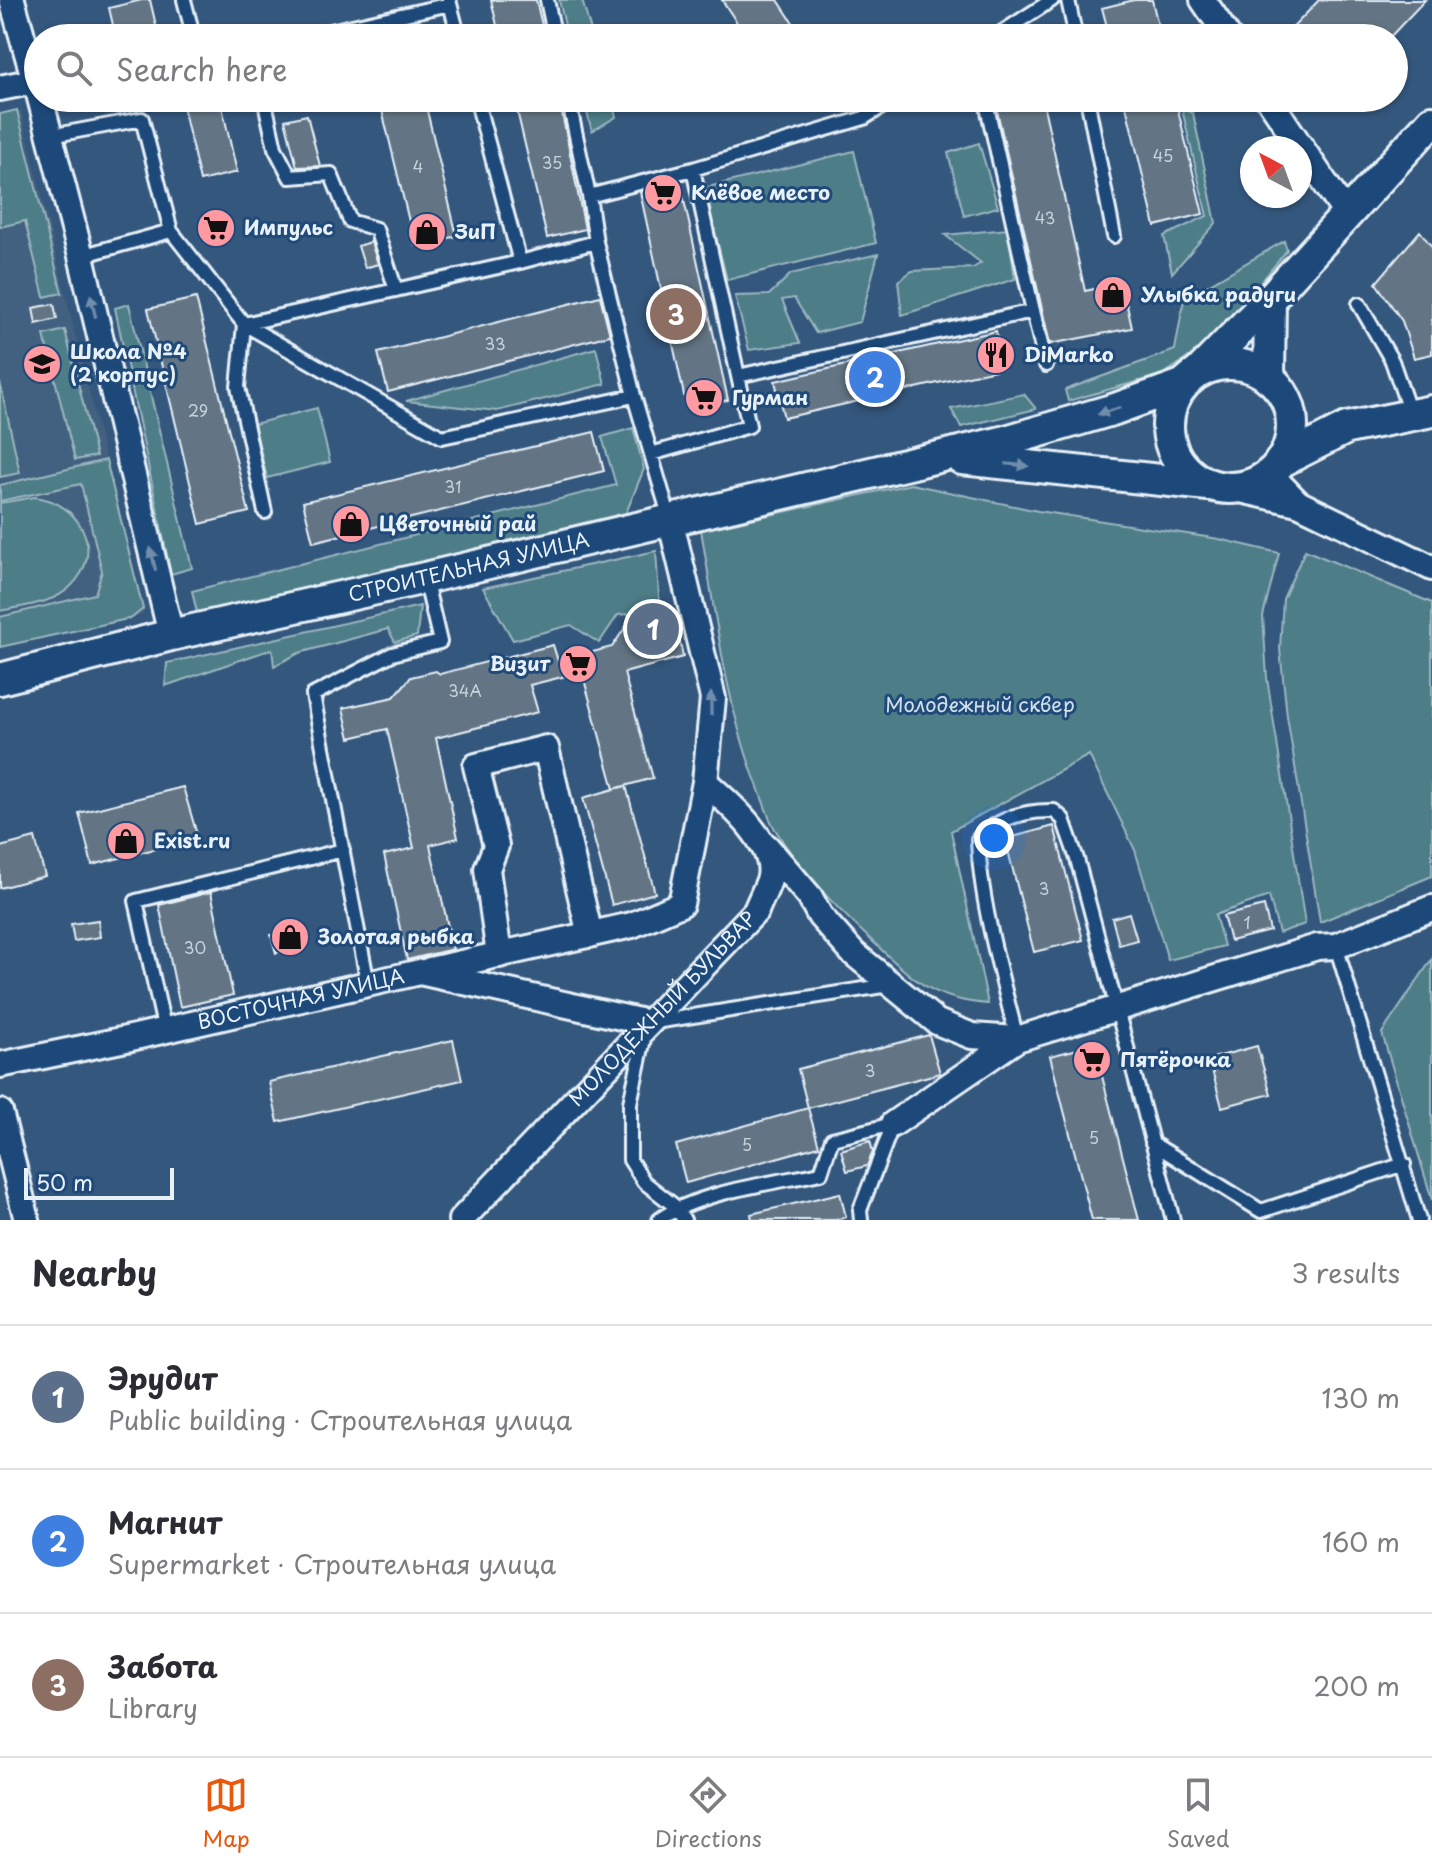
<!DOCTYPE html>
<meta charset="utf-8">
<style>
body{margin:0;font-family:"Playpen Sans",sans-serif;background:#f7f7f7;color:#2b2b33}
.compass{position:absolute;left:1240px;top:136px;width:72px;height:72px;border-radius:50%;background:#fff;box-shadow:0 2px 6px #0004;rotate:319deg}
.scale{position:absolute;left:24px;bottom:20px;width:150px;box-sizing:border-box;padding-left:8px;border:4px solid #e8f1f8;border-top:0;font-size:22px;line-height:28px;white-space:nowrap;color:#e8f1f8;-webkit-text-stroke:6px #1f4a7a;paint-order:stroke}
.you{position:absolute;left:994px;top:838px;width:28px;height:28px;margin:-20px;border:6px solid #fff;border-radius:50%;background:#1a73e8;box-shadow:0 0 0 12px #1a73e833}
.badge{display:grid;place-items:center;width:52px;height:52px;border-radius:50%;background:#ea580c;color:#fff;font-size:26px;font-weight:700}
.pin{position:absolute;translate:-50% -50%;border:4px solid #fff;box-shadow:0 2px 8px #0006}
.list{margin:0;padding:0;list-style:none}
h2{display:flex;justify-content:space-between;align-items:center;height:104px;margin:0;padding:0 32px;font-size:34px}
h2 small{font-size:26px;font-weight:400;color:#7c7c81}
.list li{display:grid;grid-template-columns:52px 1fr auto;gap:24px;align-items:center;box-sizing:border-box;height:144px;padding:0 32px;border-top:2px solid #e1e1e2}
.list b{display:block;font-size:30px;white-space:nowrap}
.list p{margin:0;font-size:26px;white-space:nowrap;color:#7c7c81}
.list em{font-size:26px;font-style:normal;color:#7c7c81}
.icon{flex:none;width:44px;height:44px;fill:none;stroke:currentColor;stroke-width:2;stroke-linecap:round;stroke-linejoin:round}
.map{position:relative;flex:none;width:1432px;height:1220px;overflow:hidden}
.search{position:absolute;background:#fff;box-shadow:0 2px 6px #0004;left:24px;right:24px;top:24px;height:88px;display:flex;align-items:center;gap:20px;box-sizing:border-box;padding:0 28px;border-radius:44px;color:#7c7c81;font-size:30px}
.sheet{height:536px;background:#fff}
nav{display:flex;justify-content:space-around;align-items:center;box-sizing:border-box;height:112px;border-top:2px solid #e1e1e2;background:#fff;font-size:22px;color:#7c7c81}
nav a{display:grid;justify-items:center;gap:4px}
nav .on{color:#ea580c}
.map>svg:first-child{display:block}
</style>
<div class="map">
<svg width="1432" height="1220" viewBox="0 0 1432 1220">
<rect width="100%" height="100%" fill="#34577d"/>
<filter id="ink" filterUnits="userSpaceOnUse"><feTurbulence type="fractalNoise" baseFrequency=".0125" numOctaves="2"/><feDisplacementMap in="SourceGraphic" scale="16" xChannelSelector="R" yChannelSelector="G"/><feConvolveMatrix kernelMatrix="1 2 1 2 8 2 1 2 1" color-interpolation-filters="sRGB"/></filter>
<g filter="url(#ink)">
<path fill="#42607f" d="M21,110L143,614L0,648V115Z"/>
<path fill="#4e7d87" stroke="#9bb7c0" stroke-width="2" d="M559,0H582L593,38H568Z
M583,98H611L616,117L592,131Z
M1182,109L1193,113L1216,223L1172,273L1164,236L1207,216Z
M17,110L62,293L44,297L25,221L0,227V114Z
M979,143L998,207L964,216L948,153Z
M854,151L876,243L727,280L704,188Z
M1008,229L1015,279L902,315L898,281L912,271L973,268L981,263L945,235Z
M1284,241L1287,250L1215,339L1164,374L1068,401L1065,390L1175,350L1184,299Z
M878,254L860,322L816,333L794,298L782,300L800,343L749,350L735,296L769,295L791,274Z
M129,304L192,568L171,574L115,308Z
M65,330L96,456L75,460L44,335Z
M596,348L605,384L497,411L406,401Z
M0,382L20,473L0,477Z
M1024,394L1036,409L961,427L951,409Z
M317,408L330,462L267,478L254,424Z
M633,428L644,469L626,513L198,617L192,591L616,485L602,437Z
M106,460L143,609L132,618L0,647V617L95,594L102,571L81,484L0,501V485Z
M911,484L1038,511L1219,539L1279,553L1263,616L1267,678L1305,924L1279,933L1269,896L1215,915L1224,946L1168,960L1135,850L1089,755L951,831L988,1004C930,1000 911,977 870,939C836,907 799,870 775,829C768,818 764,803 759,790C726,708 716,617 701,530Z
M35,497C80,502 107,553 70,587C53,604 22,606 0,611V503Z
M1305,550L1432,603V876L1320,922L1287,716L1280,649L1283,599Z
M656,551L660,611L618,615L599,643L571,625L513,640L483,588Z
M420,606L417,636L395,642L388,629L299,653L274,666L272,649L165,686L167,663Z
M1432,959V1200L1382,1033Z"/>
<path fill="#647484" stroke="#e8f1f8" stroke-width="2" d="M142,0H150L159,38H116L109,8Z
M491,0H536L545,38H500Z
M722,0H778L803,38H747Z
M1134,0H1152L1161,38H1110L1102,8Z
M1319,0H1425L1389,38H1283Z
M181,98H220L237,172L200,181Z
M379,98H424L457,236L415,246Z
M514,98H559L585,229L547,238Z
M1011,98H1042L1085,291L1122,283L1132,328L1050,344L995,102Z
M1124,98H1175L1203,214L1155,226Z
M307,115L320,166L297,167L285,120Z
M680,182L728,400L687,409L640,192Z
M226,215L230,237L205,241L201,220Z
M1420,231L1432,247V354L1414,358L1402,321L1376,283Z
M371,242L378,264L365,268L358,246Z
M600,296L610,335L388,392L378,353Z
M196,298L249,512L200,524L148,309Z
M54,304L57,319L36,324L33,308Z
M996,331L1004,368L784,418L775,381Z
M594,432L604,471L313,542L303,502Z
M675,616L683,657L624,673L653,778L614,789L626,786L655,893L612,905L583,798L614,789L582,672L530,685L538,712L436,738L458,838L430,845L453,949L407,960L384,855L414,848L387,729L350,738L343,708L394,697L411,677L436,671L440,674L553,645L558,661L612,647L629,622L641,620L648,624Z
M183,787L198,838L92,865L79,813Z
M1054,826L1083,940L1034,952L1005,839Z
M35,838L45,876L0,888V847Z
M211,892L233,995L180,1007L159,905Z
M1264,906L1270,931L1230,941L1223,916Z
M1129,913L1137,940L1119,945L1112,918Z
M98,920L100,937L74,941L71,924Z
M302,927L307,944L276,953L271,935Z
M929,1035L940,1073L808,1108L798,1069Z
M453,1040L462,1080L278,1122L269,1082Z
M1094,1045L1139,1220H1092L1050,1056Z
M1257,1046L1271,1094L1222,1107L1209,1059Z
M808,1108L819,1146L686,1183L676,1145Z
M870,1141L873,1152L867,1166L847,1171L841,1150Z
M840,1193L846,1217L836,1220H752L751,1214Z"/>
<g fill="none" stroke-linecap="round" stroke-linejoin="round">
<defs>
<path id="service" d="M184,0L194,38
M449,0L459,38
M547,0L555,38
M1068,0L1076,38
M299,38L450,4
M993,38L1052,0
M264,98L275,148L290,177L331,174L350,221L376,229L396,290
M476,98L520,262L596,242L634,396L670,519
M568,98L589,196
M1087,98L1114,236
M50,136L142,119L171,231
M693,169L738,376L1033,311L985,98
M596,242L589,196L693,169L864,118L896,98
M81,256L171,231L244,324L520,262
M1359,304L1392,361L1410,413
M1033,311L1046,365
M651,454L749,426L738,376
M265,512L238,387L244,324L442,437L634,396
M1336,946L1419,1220
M368,984L313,695L392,654L440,642L425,578
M655,1022L889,985
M165,1031L136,901L343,850
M645,1034L630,1103V1160L644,1182L676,1207L684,1220
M1017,1039C1002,977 980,902 978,839C999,818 1025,810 1054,811L1063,819L1077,859L1173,1220
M1152,1143L1261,1211L1404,1164
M659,1220C697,1192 773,1183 821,1173L832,1139L893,1124
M861,1220L860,1210L893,1124"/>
<g id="minor">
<path d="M12,0L38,92"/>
<path d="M1203,0L1229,38"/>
<path d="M0,88L35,81"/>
<path d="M40,98L81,256L171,635"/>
<path d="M1268,98L1346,214"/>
<path d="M1270,474L1298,503"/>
<path d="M1232,488L1298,503L1432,568"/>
<path d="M767,847L810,897L820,916L852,952L937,1022L972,1036L1017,1039"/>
<path d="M499,955L487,869L496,846L476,766L546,748L590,935"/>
<path d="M430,970L632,925L681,904L705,782L713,698L670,519"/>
<path id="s1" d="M0,1065L131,1038L420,972L648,1023"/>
<path d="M0,1112L27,1220"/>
<path d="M893,1124L1017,1039L1317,947L1336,946L1432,908"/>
<path id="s2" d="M461,1220L756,911C760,900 767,888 770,877C776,843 728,802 705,782"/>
</g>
<g id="tertiary">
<circle cx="1230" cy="426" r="62"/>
<path d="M1200,371L1270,299L1432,121"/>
<path d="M1269,378L1270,299"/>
<path d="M962,459L1208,485"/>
<path d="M1280,462L1347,428L1432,411"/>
<path id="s3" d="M0,679L171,635L425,578L1006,441L1115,409L1182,385"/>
</g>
</defs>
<use href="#service" stroke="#e8f1f8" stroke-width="18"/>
<use href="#minor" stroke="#e8f1f8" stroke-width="30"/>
<use href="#tertiary" stroke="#e8f1f8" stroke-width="36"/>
<use href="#service" stroke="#1f4a7a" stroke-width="12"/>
<use href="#minor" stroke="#1f4a7a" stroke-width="24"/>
<use href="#tertiary" stroke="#1f4a7a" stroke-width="30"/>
</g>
<defs><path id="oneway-solid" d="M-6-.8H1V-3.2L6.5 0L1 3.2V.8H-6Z" transform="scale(2)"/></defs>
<g fill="#6f8dac">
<use href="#oneway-solid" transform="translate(93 306) rotate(-103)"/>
<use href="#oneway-solid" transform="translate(1109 411) rotate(163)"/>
<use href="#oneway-solid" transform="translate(1017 465) rotate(6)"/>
<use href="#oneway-solid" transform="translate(153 559) rotate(-103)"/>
<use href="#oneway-solid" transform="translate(711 704) rotate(-90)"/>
</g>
</g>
<defs>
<symbol id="supermarket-disc" viewBox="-11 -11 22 22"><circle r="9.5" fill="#ff9aa2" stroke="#1f4a7a"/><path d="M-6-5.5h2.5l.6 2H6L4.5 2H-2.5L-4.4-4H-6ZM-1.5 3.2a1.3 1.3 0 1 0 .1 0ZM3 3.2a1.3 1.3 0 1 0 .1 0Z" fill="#111"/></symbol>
<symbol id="shop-disc" viewBox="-11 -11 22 22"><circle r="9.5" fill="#ff9aa2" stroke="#1f4a7a"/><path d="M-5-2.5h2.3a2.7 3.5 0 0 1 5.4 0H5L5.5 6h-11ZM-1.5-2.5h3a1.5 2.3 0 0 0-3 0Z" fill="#111"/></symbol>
<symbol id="restaurant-disc" viewBox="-11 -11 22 22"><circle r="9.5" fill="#ff9aa2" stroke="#1f4a7a"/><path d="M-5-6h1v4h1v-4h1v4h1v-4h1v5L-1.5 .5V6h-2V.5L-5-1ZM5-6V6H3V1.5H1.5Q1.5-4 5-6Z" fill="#111"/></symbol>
<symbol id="school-disc" viewBox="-11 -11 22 22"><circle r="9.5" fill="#ff9aa2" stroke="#1f4a7a"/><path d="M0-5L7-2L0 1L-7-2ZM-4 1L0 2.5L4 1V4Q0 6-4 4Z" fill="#111"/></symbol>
</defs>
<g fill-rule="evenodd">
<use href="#supermarket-disc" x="641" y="171" width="44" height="44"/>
<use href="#supermarket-disc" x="194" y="206" width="44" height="44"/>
<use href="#shop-disc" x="405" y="210" width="44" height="44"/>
<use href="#shop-disc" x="1091" y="273" width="44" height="44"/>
<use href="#restaurant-disc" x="974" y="333" width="44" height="44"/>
<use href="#school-disc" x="20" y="342" width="44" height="44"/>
<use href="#supermarket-disc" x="682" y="376" width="44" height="44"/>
<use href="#shop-disc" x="329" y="502" width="44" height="44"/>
<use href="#supermarket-disc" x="556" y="642" width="44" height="44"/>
<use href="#shop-disc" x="104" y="819" width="44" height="44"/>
<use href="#shop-disc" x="268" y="915" width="44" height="44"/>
<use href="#supermarket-disc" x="1070" y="1038" width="44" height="44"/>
</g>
<g text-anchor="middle" stroke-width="6" stroke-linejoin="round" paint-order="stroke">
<g font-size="16" fill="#c7d2db">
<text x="1163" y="162">45</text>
<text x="552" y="169">35</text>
<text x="418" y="173">4</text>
<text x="1045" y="224">43</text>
<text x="495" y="350">33</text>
<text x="198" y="417">29</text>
<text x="453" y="493">31</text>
<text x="465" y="697">34А</text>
<text x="1044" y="895">3</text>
<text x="1247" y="929">1</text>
<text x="195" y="954">30</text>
<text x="870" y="1077">3</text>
<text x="1094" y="1144">5</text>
<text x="747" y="1151">5</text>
</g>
<g font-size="20" font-weight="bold" fill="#e8f1f8" stroke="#1f4a7a" text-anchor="start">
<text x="691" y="200">Клёвое место</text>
<text x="244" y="235">Импульс</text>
<text x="455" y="239">ЗиП</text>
<text x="1141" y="302">Улыбка радуги</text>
<text x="70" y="359">Школа №4<tspan x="70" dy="23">(2 корпус)</tspan></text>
<text x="1024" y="362">DiMarko</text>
<text x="732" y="405">Гурман</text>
<text x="379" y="531">Цветочный рай</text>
<text x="550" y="671" text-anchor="end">Визит</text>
<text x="154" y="848">Exist.ru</text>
<text x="318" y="944">Золотая рыбка</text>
<text x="1120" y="1067">Пятёрочка</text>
</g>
<g font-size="20" fill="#e8f1f8" stroke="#1f4a7a">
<text dy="7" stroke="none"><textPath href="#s3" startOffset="482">СТРОИТЕЛЬНАЯ УЛИЦА</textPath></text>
<text dy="7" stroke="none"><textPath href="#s1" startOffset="308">ВОСТОЧНАЯ УЛИЦА</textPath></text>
<text dy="7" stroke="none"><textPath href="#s2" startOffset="292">МОЛОДЁЖНЫЙ БУЛЬВАР</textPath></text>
</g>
<g font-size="20" fill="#d1e0e7" stroke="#1f4a7a">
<text x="980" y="712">Молодежный сквер</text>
</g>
</g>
</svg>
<svg class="compass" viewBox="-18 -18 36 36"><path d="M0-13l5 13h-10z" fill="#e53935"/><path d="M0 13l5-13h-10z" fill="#7c7c81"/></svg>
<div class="scale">50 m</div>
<div class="you"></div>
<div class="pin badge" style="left:653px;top:629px;background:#5c6f8a">1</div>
<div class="pin badge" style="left:875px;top:377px;background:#3f7fe0">2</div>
<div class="pin badge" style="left:676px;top:314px;background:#8d6e63">3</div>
<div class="search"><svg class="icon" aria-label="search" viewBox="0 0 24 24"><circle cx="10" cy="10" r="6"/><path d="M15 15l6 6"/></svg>Search here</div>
</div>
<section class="sheet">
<h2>Nearby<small>3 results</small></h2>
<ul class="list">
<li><span class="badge" style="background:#5c6f8a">1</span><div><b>Эрудит</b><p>Public building · Строительная улица</p></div><em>130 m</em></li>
<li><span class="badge" style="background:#3f7fe0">2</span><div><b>Магнит</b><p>Supermarket · Строительная улица</p></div><em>160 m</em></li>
<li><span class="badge" style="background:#8d6e63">3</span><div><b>Забота</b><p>Library</p></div><em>200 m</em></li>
</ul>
</section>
<nav>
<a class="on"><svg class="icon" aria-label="map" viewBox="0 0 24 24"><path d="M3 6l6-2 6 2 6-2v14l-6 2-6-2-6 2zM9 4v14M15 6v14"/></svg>Map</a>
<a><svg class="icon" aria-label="directions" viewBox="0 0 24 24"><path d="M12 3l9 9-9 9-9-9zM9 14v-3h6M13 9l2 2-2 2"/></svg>Directions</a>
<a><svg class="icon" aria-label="saved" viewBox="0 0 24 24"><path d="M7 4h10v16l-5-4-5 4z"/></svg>Saved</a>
</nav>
